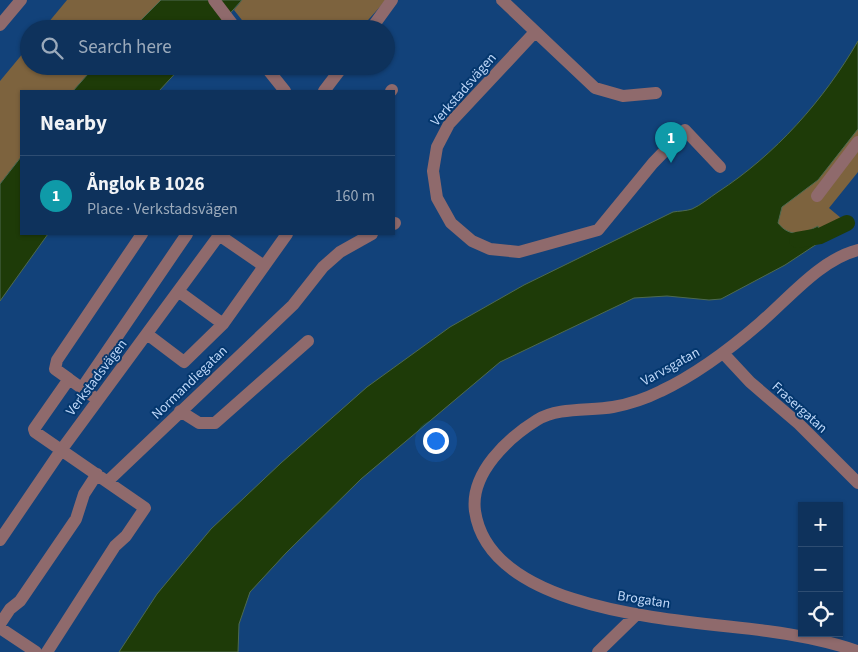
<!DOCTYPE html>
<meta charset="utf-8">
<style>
body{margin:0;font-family:"Source Sans 3",sans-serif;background:#1c3e65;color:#f1f3f6}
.controls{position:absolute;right:15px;bottom:15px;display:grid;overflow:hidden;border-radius:0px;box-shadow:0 1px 4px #0004}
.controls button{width:45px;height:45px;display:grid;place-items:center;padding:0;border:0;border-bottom:1px solid #2e4d72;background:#0e325c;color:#f1f3f6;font:25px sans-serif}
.you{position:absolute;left:435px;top:440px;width:18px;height:18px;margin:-12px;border:4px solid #fff;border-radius:50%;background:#1a73e8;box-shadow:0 0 0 8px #1a73e833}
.badge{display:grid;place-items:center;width:32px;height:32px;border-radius:50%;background:#eda83b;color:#fff;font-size:16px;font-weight:700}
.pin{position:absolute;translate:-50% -41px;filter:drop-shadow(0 1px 2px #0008)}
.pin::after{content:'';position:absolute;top:26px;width:18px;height:15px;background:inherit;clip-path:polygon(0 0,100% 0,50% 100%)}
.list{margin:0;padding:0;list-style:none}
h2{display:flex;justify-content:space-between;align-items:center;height:65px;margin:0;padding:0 20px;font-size:21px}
h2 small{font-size:16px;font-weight:400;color:#9baabb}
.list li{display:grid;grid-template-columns:32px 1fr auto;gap:15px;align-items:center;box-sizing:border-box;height:80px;padding:0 20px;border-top:1px solid #2e4d72}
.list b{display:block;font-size:19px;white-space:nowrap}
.list p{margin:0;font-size:16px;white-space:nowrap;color:#9baabb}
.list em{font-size:16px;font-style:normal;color:#9baabb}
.icon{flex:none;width:28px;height:28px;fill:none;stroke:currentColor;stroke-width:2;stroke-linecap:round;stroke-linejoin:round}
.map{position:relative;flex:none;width:858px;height:652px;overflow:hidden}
.search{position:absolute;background:#0e325c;box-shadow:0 1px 4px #0004;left:20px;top:20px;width:375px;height:55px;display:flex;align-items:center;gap:12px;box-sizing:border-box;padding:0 18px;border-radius:28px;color:#9baabb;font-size:19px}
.panel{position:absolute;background:#0e325c;box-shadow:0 1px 4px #0004;left:20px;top:90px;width:375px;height:145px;border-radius:0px}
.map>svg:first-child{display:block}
</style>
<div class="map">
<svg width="858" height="652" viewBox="0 0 858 652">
<rect width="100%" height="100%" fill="#12427a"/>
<path fill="#7d633e" d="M67,0H161L132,29H43Z
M242,0H386L360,29H249L234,10Z
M29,46V66H95L73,91H21V157L0,184V81Z
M858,78V172L829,208L847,223L820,236L756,249Z"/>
<path fill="#1e3b08" stroke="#4e6a50" d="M161,0H242L216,29H132Z
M858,41V129L818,180L782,207L778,223C790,238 803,234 818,226L820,236L826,238L785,265L721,299L709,300L667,296L634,298L500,362L361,479L286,553L250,592L239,624L238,652H119L157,594L211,529L281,463L367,387L450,327L524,285L673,212C679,211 686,211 692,209C701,205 709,198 718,192C775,155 824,100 858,41Z
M95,66H182L159,91H73Z
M21,157V234H48L0,301V184Z"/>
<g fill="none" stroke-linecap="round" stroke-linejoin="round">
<path stroke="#1e3b08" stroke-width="16" d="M797,240L820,236L847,223"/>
<path stroke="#8f6a6c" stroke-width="12" d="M214,0L236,29
M502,0L595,88L623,96L656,93
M0,25L21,0
M371,29L392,0
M535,32L449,124L437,147L433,171L437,198L451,223L472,241L490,249L519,252L598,230L653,163L685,130L720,167
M265,66L285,91
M324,91L343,66
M391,91L392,90
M817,196L858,142
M394,224L395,223
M219,235L264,266
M178,291L223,324
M147,334L184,362L223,324L287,234
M723,353L750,382L799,424L858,483
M69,379L55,369L57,360L142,234
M82,388L187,234
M180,411L199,423H215L308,341
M108,481L293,305L323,267L340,252L372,234
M0,540L62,449L220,234
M0,624L10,609L20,601L76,519L84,494L97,474
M0,628L36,652
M857,651C828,641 797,635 767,631C688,620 490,615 475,511C470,473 508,438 537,420C558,407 589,411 613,407C630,404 647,398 661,391C697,374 730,349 760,323C788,299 821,259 858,250
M47,652L115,546L126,536L145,508L35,432L34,429L69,379L98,400
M598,652L636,615"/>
</g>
<g text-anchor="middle" stroke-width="4" stroke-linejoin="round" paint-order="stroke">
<g font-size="14" fill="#bed7f8" stroke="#04376e">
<text transform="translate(463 89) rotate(-49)" y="5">Verkstadsvägen</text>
<text transform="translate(670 366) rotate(-29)" y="5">Varvsgatan</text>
<text transform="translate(96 377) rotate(-53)" y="5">Verkstadsvägen</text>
<text transform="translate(189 382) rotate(-44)" y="5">Normandiegatan</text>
<text transform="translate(800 407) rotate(42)" y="5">Frasergatan</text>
<text transform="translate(644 599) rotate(9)" y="5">Brogatan</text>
</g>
</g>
</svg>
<div class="controls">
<button>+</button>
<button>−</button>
<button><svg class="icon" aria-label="locate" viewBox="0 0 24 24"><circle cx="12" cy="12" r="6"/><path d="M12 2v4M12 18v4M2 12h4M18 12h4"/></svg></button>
</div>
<div class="you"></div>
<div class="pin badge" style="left:671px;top:163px;background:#0f9aa8">1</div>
<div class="search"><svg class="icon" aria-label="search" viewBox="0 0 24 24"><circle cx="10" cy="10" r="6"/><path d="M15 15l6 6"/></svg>Search here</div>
<section class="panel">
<h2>Nearby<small></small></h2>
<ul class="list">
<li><span class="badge" style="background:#0f9aa8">1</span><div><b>Ånglok B 1026</b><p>Place · Verkstadsvägen</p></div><em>160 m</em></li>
</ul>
</section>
</div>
